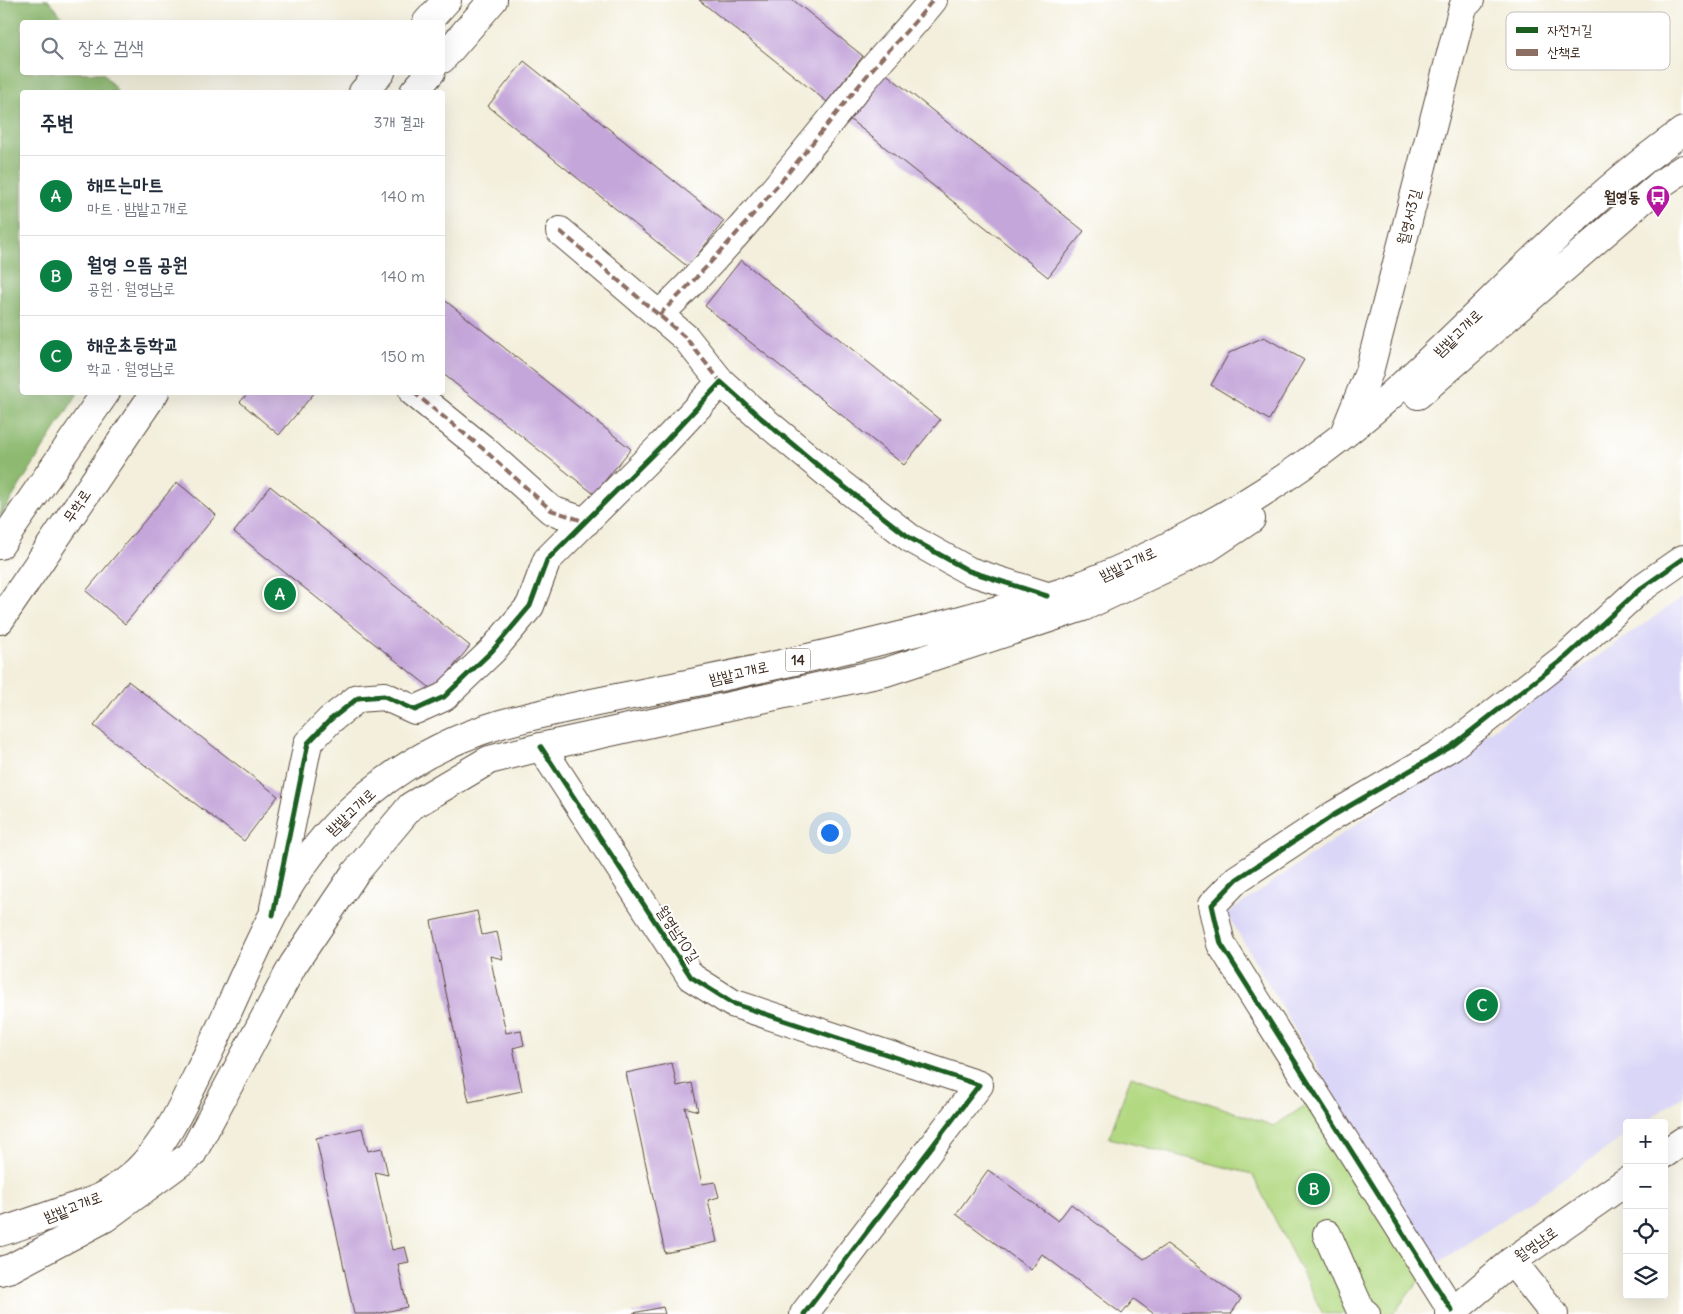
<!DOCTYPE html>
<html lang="ko">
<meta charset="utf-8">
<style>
body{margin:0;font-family:Delius,"Poor Story",sans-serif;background:#f6f6f7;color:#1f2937}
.controls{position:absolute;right:15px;bottom:15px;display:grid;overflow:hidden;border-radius:5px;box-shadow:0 5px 20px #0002}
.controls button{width:45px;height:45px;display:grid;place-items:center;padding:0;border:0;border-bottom:1px solid #e0e1e3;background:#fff;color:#1f2937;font:25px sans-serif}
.you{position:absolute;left:829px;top:832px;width:18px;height:18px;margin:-12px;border:4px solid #fff;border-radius:50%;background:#1a73e8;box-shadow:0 0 0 8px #1a73e833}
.badge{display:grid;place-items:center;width:32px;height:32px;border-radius:50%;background:#0b8043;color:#fff;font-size:16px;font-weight:700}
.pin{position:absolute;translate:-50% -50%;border:2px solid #fff;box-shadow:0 1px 5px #0006}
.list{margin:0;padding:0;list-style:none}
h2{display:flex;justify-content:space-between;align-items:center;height:65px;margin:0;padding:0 20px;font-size:21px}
h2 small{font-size:16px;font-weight:400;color:#747a83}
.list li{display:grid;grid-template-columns:32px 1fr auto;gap:15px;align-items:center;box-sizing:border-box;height:80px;padding:0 20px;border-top:1px solid #e0e1e3}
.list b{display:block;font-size:19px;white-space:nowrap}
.list p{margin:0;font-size:16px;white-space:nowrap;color:#747a83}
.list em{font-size:16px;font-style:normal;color:#747a83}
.icon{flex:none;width:28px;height:28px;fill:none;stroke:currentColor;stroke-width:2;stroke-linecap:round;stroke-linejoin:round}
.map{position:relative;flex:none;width:1683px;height:1314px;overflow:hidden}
.search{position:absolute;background:#fff;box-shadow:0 5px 20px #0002;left:20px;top:20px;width:425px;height:55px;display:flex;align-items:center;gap:12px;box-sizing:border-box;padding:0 18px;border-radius:5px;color:#747a83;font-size:19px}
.panel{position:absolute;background:#fff;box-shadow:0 5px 20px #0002;left:20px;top:90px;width:425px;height:305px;border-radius:5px}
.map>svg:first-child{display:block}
</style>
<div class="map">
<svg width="1683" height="1314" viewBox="0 0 1683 1314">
<rect width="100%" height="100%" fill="#fff"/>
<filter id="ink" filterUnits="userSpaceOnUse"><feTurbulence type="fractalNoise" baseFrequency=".02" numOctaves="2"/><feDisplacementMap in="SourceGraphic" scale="10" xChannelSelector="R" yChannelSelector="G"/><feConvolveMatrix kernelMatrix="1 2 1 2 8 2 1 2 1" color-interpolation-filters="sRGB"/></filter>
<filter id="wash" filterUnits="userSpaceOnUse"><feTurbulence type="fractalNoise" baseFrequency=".0096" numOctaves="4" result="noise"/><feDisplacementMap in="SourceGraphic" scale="20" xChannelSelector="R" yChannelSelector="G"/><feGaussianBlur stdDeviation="1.12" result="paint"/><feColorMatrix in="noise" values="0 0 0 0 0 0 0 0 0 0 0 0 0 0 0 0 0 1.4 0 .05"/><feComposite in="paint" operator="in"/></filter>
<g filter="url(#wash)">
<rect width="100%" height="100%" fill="#f3efdc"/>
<path fill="#dad6f7" d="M1683,597V1096L1644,1123H1627V1135L1435,1266L1227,914Z"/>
<path fill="#b2d982" stroke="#768250" d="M1131,1076L1274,1126L1315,1099L1421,1278L1393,1314H1323L1252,1174L1109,1138Z"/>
<path fill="#8db970" stroke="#647247" d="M0,0H49L66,22H22V72L103,73L118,92H22V392L78,393L0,517Z"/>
<g id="blocks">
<path fill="#c4a6da" d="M699,0H793L863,56L827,102Z
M524,61L724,221L688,267L488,106Z
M884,72L1084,231L1048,277L848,118Z
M741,260L940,420L904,465L705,306Z
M442,298L631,449L594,494L442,373Z
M1264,337L1304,360L1269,420L1211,385L1229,353Z
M249,392H315L279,435L240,402Z
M177,482L216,515L125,624L86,591Z
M270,486L470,646L434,691L234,532Z
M128,681L278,796L244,841L94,726Z
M477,911L482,935L497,932L503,959L490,956L506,1033L521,1030L524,1045L513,1048L522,1091L469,1102L431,921Z
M672,1063L677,1086L692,1083L698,1111L685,1107L702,1184L715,1182L719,1197L708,1200L717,1242L665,1253L626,1073Z
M362,1128L368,1151L382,1148L388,1175L375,1172L392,1250L405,1247L409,1262L398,1264L407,1307L376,1314H354L316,1138Z
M988,1170L1058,1221L1071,1204L1144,1259L1167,1244L1241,1299L1231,1314H1154L1134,1299L1122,1314L1042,1254L1031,1270L956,1214Z
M663,1307L665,1314H633V1313Z"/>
</g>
</g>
<g filter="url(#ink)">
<use href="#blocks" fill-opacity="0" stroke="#57483a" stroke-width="1"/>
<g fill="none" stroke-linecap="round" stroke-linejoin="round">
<defs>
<path id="minor" d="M560,231L686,338L721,382
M659,315C733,244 796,163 861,83C884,54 910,29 933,0
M413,392L482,448L551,510L586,522
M1344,434L1369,372L1463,7L1470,0
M541,747L691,977L732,1003L979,1085L804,1314
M274,908L308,743L330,720L358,698L384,696L415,710L444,697L492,651L530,606L547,560L662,445L721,382L761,418L833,478L910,538L969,571L1047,596
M1327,1234L1360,1309L1366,1314
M1512,1261L1554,1314
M1452,1311L1221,944L1212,905L1237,879L1334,815L1452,746L1567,656L1640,589L1683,559"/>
<path id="secondary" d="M1664,1154L1683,1141
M1450,1314L1512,1261L1627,1181"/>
<path id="primary" d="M427,22L447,0
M442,59L493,0
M363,92L381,72
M414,92L431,72
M1418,395L1662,183L1683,169
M0,545L106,392
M0,620L155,392
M0,1232C23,1225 45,1217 68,1209C81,1205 95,1201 107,1194C117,1188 128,1179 137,1171C168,1141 185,1100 204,1062C228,1014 248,963 273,915C320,821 400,754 501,724C562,707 625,697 687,684C785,664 883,642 979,615C1012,606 1046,599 1077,587C1153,558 1233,514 1299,468C1440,371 1543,229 1683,131
M0,1271L11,1268L105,1218L192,1154L293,965L355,873L411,806L489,760L541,747L886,672L1083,607L1206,549L1251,519"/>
</defs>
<use href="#minor" stroke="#57483a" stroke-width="30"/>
<use href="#secondary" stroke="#57483a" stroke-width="30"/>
<use href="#primary" stroke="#57483a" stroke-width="30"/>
<use href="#minor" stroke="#fff" stroke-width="28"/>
<use href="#secondary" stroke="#fff" stroke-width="28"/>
<use href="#primary" stroke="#fff" stroke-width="28"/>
<path stroke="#8d6e63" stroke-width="4" stroke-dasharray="8 4" stroke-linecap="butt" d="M560,231L686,338L721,382
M659,315C733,244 796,163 861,83C884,54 910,29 933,0
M413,392L482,448L551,510L586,522"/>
<defs>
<path id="cycleway" d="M541,747L691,977L732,1003L979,1085L804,1314
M273,915L308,743L330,720L358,698L384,696L415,710L444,697L492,651L530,606L547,560L662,445L721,382L761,418L833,478L910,538L969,571L1047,596
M1452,1311L1221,944L1212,905L1237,879L1334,815L1452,746L1567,656L1640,589L1683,559"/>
</defs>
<use href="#cycleway" stroke="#fff" stroke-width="8"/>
<use href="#cycleway" stroke="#1b5e20" stroke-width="5"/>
</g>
</g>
<defs>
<symbol id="bus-pin" viewBox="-11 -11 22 30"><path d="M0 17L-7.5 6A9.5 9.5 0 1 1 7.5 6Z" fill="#b5179e" stroke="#fff"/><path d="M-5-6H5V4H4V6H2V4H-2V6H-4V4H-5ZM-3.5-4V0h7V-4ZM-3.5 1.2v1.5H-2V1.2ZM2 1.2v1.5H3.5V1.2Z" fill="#fff"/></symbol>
</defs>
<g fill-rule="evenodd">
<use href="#bus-pin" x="1644" y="183" width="28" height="38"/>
</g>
<g text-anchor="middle" stroke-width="4" stroke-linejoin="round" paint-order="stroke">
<rect fill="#fff" stroke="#766a62" stroke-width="1" x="785.5" y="648.5" width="25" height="23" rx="4"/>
<g font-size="14" font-weight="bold" fill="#3b2a1e">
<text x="798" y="665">14</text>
</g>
<g font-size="15" font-weight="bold" fill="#3b2a1e" stroke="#fff" text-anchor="end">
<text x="1640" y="202">월영동</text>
</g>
<g font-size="15" fill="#3b2a1e" stroke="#fff">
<text transform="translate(1409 217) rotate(-76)" y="5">월영서3길</text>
<text transform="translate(1458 333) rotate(-44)" y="5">밤밭고개로</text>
<text transform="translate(77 506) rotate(-56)" y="5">무학로</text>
<text transform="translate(1128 564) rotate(-25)" y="5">밤밭고개로</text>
<text transform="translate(739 673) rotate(-13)" y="5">밤밭고개로</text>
<text transform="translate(351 812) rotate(-43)" y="5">밤밭고개로</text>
<text transform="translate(678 934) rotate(57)" y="5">월영남10길</text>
<text transform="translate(73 1207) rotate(-21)" y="5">밤밭고개로</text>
<text transform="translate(1536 1244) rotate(-35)" y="5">월영남로</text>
</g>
</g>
<rect x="1506" y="12" width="164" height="58" rx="8" fill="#fff" stroke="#c4bfbc" stroke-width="1"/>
<rect x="1516" y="27" width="22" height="6" fill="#1b5e20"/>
<rect x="1516" y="49" width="22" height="7" fill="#8d6e63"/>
<g font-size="14" fill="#3b2a1e">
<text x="1547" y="35">자전거길</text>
<text x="1547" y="57">산책로</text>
</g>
</svg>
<div class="controls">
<button>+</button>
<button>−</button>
<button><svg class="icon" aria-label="locate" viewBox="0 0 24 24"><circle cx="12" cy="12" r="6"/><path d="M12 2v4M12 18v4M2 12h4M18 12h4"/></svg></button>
<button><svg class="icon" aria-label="layers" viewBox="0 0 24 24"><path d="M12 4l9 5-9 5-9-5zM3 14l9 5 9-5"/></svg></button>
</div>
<div class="you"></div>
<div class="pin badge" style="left:280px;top:594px">A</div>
<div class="pin badge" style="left:1314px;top:1189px">B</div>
<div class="pin badge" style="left:1482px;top:1005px">C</div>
<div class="search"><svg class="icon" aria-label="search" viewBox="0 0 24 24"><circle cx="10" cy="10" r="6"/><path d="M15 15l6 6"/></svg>장소 검색</div>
<section class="panel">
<h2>주변<small>3개 결과</small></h2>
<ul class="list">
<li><span class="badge">A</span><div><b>해뜨는마트</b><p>마트 · 밤밭고개로</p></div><em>140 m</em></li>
<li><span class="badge">B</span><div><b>월영 으뜸 공원</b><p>공원 · 월영남로</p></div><em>140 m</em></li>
<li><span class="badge">C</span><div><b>해운초등학교</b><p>학교 · 월영남로</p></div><em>150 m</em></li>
</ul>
</section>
</div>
